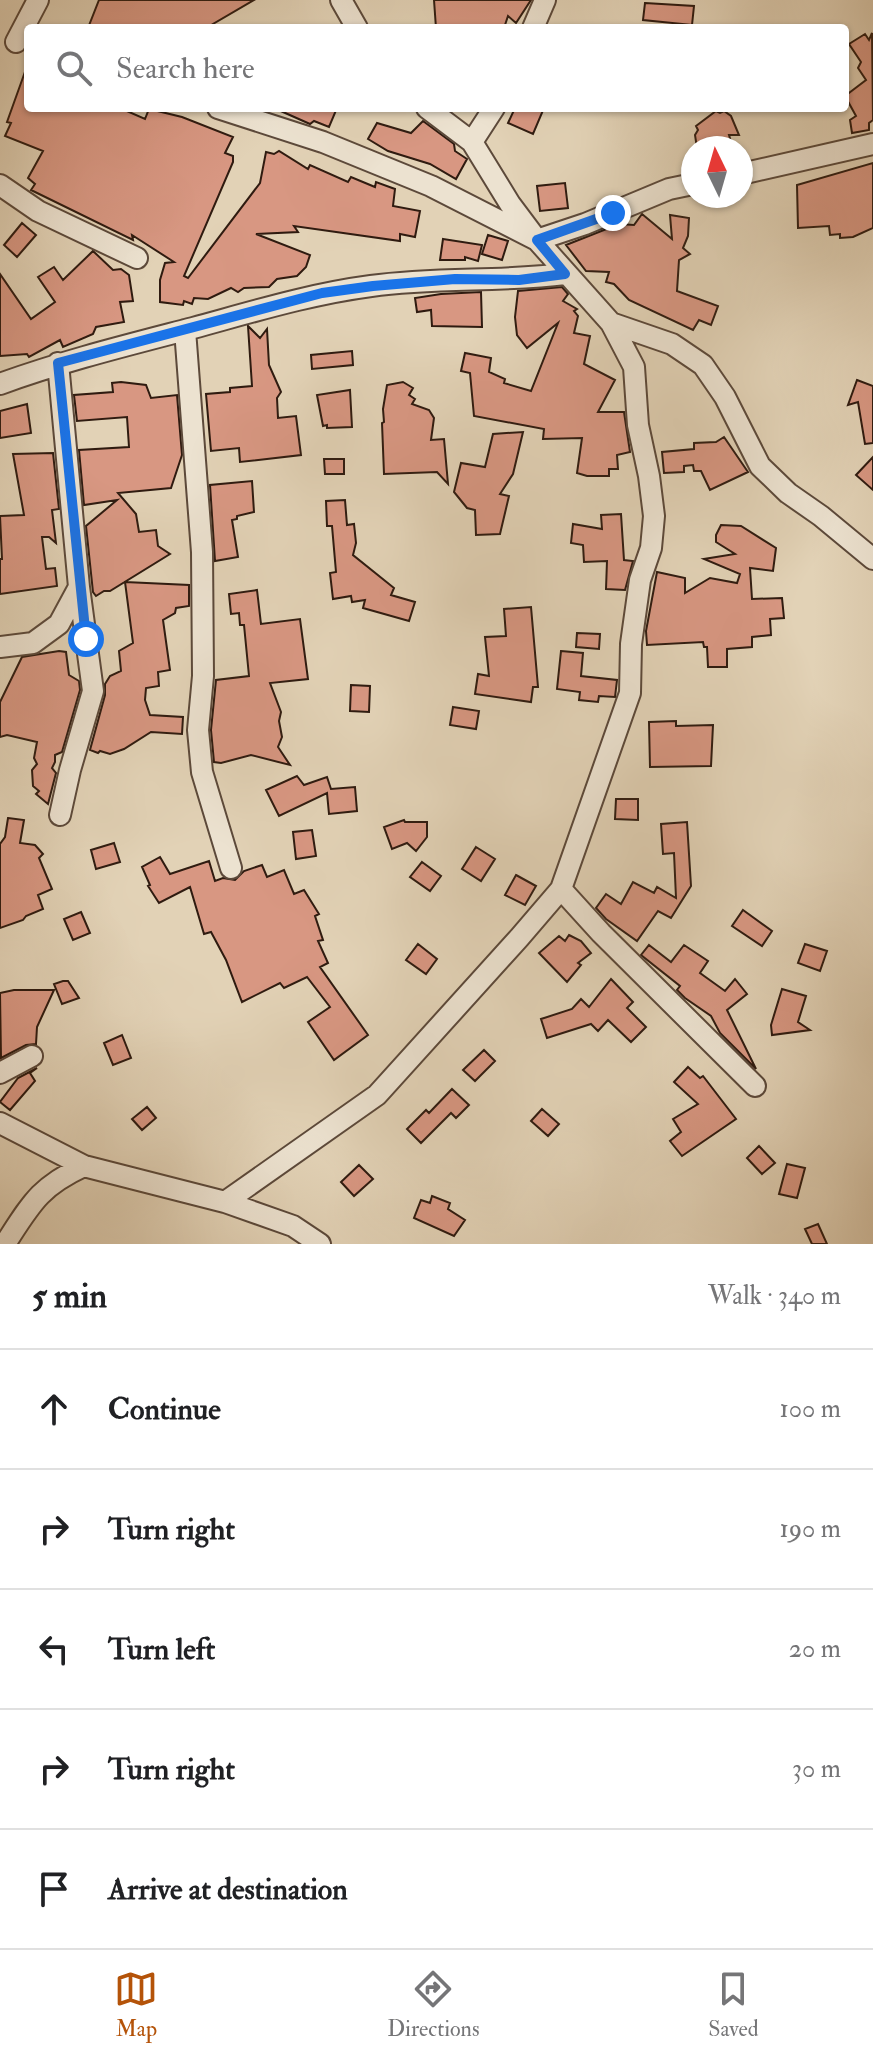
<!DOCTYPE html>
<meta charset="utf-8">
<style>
body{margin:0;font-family:"IM FELL Double Pica",serif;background:#f6f6f6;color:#202124}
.compass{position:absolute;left:681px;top:136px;width:72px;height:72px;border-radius:50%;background:#fff;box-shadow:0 2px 6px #0004;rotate:355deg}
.stop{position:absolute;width:24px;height:24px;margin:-18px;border:6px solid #1a73e8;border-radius:50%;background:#fff}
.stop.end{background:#1a73e8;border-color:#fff;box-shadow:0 2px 8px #0008}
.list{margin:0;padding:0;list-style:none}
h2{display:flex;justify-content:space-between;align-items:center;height:104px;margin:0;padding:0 32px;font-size:34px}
h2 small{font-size:26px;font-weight:400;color:#757577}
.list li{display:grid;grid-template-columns:52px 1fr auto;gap:24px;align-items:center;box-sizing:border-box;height:120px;padding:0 32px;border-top:2px solid #e0e0e0}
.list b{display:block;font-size:30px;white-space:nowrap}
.list em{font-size:26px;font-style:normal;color:#757577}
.icon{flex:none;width:44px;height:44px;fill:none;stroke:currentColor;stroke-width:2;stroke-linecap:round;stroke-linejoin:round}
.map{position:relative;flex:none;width:873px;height:1244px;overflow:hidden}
.search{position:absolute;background:#fff;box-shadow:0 2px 6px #0004;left:24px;right:24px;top:24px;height:88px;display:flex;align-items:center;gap:20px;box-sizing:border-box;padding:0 28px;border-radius:8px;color:#757577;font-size:30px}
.sheet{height:704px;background:#fff}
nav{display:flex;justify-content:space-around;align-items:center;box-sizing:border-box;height:112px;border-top:2px solid #e0e0e0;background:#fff;font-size:22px;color:#757577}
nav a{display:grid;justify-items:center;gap:4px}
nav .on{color:#b45309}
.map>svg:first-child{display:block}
</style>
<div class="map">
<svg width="873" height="1244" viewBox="0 0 873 1244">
<rect width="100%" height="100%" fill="#e2d2b6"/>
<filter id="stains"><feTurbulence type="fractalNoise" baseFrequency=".0025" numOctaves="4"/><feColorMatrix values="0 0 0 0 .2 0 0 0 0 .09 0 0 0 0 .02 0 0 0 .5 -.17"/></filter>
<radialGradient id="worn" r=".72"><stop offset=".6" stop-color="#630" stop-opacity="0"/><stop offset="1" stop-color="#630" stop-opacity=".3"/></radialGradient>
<path fill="#d89782" stroke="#2f1b10" stroke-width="2" d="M99,0H254L206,28H88Z
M434,0H531L516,23L508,16L504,28H436Z
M645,3L694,6L692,25L643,20Z
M872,33L873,120L869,123V130L852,133L850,120L856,116L845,96L866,80L858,68L861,62L849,44L865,34L869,40Z
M26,69L28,108H120L145,119L149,109L182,117L233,137L225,153L233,156V162L184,276L188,278L260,183L266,152L274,154L279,151L308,169L310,165L348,182L351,177L375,187L376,182L395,189L393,206L420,211L415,237L400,234V241L294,226L298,232L256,234L310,255L306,267L297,276L277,279L269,287L244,288L238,292L231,288L208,299L194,298L192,304L184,301L183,305L160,302V280L165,263L174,262L132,235L133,240L31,190L35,184L28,178L43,151L5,136L11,123L7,122Z
M274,108H337L329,127L314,121L310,124Z
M515,108H544L533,134L508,123Z
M716,111L720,113L724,111L731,116L739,135H729L733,148H697L695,135L698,130L696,126Z
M423,121L454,144L455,151L467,159L456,179L430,164L388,151L368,139L377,123L411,133Z
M873,163V228L853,237L840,238V234L830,235L829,226L798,228L797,185Z
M565,183L568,208L540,211L537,186Z
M642,214L672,239L670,215L689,218L688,236L683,248L690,254L679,260L677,291L718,306L711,325L699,320L693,330L629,300L614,284L606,282L609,272L586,271L566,245L619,224L634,225Z
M22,223L36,235L17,257L4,245Z
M488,235L508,241L502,260L482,254Z
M443,239L482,245L478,261L465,257V260H440Z
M93,251L113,270L121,269L129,275L133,301L120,302L124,322L96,327L93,334L63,347L60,340L29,357L27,354L0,356V274L31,319L55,302L38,277L54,267L63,280Z
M562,287L568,294L563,301L577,309L574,311L578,316L574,333L590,336L584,364L615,380L598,412H624L630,452L617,455L618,469H609V476H587L577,473L582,438L543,439L544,429L474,416L470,373L461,371L465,353L491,358L489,372L505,379L504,383L531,391L558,323L527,348L517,335L515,317L518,291Z
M481,292L482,327L432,326L431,310L417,312L415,298L441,294Z
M248,326L260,338L267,329L269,365L281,392L277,398L278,418L296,416L301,455L240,462L239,448L211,451L206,394L230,392V388L252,386Z
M352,351L353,365L312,369L311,355Z
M857,380L873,386V443L865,444L858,402L848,405Z
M121,382L146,385L151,398L177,395L182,455L171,488L118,493L136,514L139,532L156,530L158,546L170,554L110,591H104L96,596L93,592L86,526L117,500L84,505L79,450L129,447L127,417L77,421L74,395L113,392L112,383Z
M403,382L413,388L409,395L415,399L412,404L429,410L434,418L431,440L444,439L448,484L437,472L384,474L382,423L384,422L383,409L387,385Z
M350,390L352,427L327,428V425L323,426L317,395Z
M27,404L31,433L0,438V411Z
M523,432L513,474L500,494L509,496L500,534L476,535L475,510L467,508L454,492L461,463L485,467L493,434Z
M724,437L748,472L710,490L701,471H694L693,465L684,466V472L664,473L662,452L694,449V443L716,442Z
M53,453L59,509L52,510L56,543L49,537H42L46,569L55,568L57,586L0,594V559H2L0,516L24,515L13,454Z
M873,457V490L856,475Z
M324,459H344V474H325Z
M252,481L254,512L237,516V519L232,520L238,557L215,561L210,485Z
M345,500L347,525L354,524L356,543L353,555L394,588L391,595L415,602L409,621L363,608L365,600L352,602L351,596L333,599L330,573L336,572L332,526H327L326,501Z
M621,514L624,560L633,561L625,590L606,589L607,561L584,562L583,545L571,543L573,524L602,529L601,515Z
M721,525L741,526L776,548L773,571L750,568L752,599L782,598L784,618L770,619L771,635L752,637V647L727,649V667H708L707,647H704L703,642L647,645L646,631L657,572L685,578V593L710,578L737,583L740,574L704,559L735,554L716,542V535Z
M125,582L189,585V606L176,608L175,613L163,620L170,670L158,672L159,686L146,688L145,700L150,715L183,717L182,734L151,732L124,749L110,754L100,751L98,753L90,750L105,695V684L110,676L121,671L119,651L133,643Z
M257,590L261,624L300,619L308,679L270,683L281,712L279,721L282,737L278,747L290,765L251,755L221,763L214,762L211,730L216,680L249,676L244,625H240L239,613L231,614L229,594Z
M531,607L538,687H533L531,702L475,694L478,674L489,676L485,637L506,636L504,609Z
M577,633L600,634L599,649L576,647Z
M59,651L66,652L69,675L79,681L80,690L62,752L55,755V762L52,768L56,773L48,804L36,794L39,791L33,786L32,770L37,764L34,758L37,742L7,735L0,737V702L22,657Z
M561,651L583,653L581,676L617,680L615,697L599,696L598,702L579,700L580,692L557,689Z
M351,685L370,686L369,712L350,711Z
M453,707L479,711L476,729L450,725Z
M676,721V726L713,725L711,766L650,767L649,722Z
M297,776L304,785L327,777L331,789L355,787L357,811L329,814L327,793L279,816L266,790Z
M616,799H638V820L615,819Z
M8,818L24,820L20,843L35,845L43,854L39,858L52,889L38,895L43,909L26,916L23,920L0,928V844L5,837Z
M404,820L405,822H427V837L416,851L407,843L392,849L384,827Z
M687,822L691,886L671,918L658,911L637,941L606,919L596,908L606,894L621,904L633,882L654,893L657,887L676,898L674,853L663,854L661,824Z
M312,830L316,856L296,859L293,832Z
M114,843L120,862L96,869L91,850Z
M476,847L495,859L481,881L462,869Z
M160,857L170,874L209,861L215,881L223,878L235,880L244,871L262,865L267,877L284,870L294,894L304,890L319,914L315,916L323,940L318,941L328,963L320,967L368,1035L334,1060L308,1022L330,1007L307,977L284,988L280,983L242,1002L226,960L211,932L204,934L190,887L159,903L148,886L150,885L142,867Z
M422,862L441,876L430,891L410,877Z
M516,875L536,886L525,905L505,895Z
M743,910L772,931L762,946L732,926Z
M81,912L90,933L73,940L64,919Z
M569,935L581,941L591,953L578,963L581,965L567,982L539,953L559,936L565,941Z
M418,944L437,959L426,974L406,960Z
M805,944L827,951L820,971L798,963Z
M649,945L671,962L684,945L708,961L700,973L725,991L735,979L747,994L727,1010L756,1069L720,1033L711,1016L685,998L677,990L680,986L641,955Z
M611,979L633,1002L627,1008L646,1027L631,1042L608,1020L598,1031L591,1024L547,1038L541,1019L572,1009L581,999L589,1007Z
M63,981H68L79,998L62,1004L54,984Z
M782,989L806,996L798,1022L810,1030L772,1035L771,1025Z
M14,990H54L37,1027L36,1044L26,1045L1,1058L0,993Z
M122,1035L131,1058L113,1065L104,1043Z
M484,1050L495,1061L475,1081L463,1070Z
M688,1067L700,1078L703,1076L736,1119L682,1156L670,1141L681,1132L673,1119L698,1104L674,1082Z
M37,1068L30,1073L35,1081L10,1110L0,1102L18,1078Z
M452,1089L469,1105L456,1118L451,1113L421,1143L407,1129L426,1110L429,1113Z
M147,1107L156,1118L142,1130L132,1119Z
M542,1109L559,1124L548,1136L531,1121Z
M759,1146L775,1163L762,1174L747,1158Z
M787,1164L805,1168L797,1198L779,1194Z
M359,1165L373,1179L354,1196L341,1182Z
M432,1196L450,1203L448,1209L465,1220L454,1236L414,1218L421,1200L430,1203Z
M818,1224L827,1244H812L805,1229Z"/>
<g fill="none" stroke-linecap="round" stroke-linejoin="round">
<defs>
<path id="street" d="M341,0L357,28
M533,28L545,0
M16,42L38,0
M218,108L323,142L431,186L537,240L585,224L669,189L693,184
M427,108L472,142L510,204L537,240L611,323L672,344L703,365L725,397L760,466L788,493L821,516L873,559
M472,142L494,108
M741,174L873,144
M0,185L38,211L137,258
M185,330L202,552L203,676L198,730L202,772L231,868
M0,384C63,361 128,345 193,328C252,312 310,294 371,286C436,277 501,282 565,274
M0,647L33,643L59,624L79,587L58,363
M60,815L70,770L93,691L79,587
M561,889L601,933L755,1086
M0,1073L32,1056
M0,1123L84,1166L225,1202L293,1226L320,1244
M225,1202L377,1095L519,938L561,889L630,693L631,644L640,580L651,548L654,516L649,476L638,425L634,367L611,323
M5,1244C31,1204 39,1187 84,1166"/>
</defs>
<use href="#street" stroke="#5c493a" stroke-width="24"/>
<use href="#street" stroke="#ece2d0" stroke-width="20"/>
</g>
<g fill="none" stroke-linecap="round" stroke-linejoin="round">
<path stroke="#1a73e8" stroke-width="10" d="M86,639L58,363L322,293L373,286L455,279L519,280L565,274L537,240L613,213"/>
</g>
<rect width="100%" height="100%" filter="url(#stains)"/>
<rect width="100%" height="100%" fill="url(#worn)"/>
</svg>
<svg class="compass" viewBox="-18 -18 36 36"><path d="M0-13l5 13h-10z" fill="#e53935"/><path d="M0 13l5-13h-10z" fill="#757577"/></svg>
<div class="stop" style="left:86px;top:639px"></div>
<div class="stop end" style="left:613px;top:213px"></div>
<div class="search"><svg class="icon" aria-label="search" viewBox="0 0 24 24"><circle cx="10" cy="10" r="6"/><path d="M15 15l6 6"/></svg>Search here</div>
</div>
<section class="sheet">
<h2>5 min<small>Walk · 340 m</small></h2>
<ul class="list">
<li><svg class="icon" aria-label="ahead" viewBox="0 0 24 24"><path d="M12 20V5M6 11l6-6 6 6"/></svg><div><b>Continue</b></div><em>100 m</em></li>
<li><svg class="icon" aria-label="right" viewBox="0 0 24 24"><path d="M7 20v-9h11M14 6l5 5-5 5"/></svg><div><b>Turn right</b></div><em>190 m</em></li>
<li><svg class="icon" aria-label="left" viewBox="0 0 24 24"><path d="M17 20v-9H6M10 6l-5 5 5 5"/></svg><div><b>Turn left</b></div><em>20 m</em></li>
<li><svg class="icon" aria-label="right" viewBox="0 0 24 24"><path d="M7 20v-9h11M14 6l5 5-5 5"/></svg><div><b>Turn right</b></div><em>30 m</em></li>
<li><svg class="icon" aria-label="arrive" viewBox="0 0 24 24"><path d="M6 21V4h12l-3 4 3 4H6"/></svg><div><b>Arrive at destination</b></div></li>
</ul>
</section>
<nav>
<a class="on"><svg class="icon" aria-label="map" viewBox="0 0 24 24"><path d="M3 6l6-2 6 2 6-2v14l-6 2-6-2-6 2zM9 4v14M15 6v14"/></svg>Map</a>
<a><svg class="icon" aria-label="directions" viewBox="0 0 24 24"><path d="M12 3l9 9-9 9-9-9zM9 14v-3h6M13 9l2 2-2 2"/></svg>Directions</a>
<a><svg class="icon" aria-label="saved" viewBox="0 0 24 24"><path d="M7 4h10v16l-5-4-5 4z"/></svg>Saved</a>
</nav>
